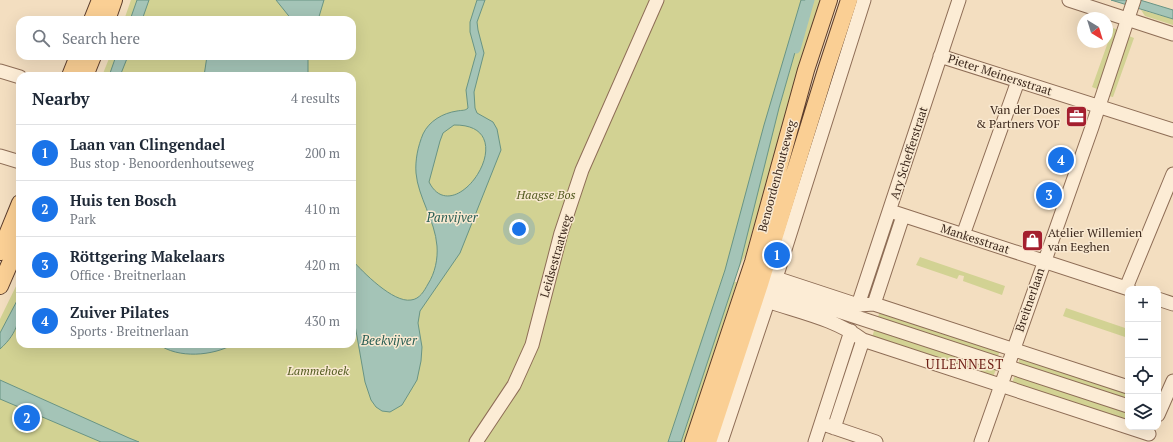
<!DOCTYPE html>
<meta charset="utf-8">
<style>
body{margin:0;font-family:"PT Serif",serif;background:#f6f6f7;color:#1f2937}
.controls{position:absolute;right:12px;bottom:12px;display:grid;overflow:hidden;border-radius:8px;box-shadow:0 4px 16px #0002}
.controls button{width:36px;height:36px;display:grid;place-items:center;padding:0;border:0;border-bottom:1px solid #e0e1e3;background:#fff;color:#1f2937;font:20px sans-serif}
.compass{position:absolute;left:1077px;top:12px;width:36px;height:36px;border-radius:50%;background:#fff;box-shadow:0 4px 16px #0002;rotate:142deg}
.you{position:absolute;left:519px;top:229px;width:14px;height:14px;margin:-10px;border:3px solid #fff;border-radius:50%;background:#1a73e8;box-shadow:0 0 0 6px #1a73e833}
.badge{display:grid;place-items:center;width:26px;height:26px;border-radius:50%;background:#1a73e8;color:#fff;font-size:13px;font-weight:700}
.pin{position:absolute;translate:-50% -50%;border:2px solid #fff;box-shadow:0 1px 4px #0006}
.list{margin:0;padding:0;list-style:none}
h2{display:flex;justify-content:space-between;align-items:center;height:52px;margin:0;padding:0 16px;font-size:17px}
h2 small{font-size:13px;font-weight:400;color:#747a83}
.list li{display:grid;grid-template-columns:26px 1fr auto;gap:12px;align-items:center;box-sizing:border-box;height:56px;padding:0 16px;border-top:1px solid #e0e1e3}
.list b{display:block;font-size:15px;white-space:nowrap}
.list p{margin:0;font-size:13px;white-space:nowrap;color:#747a83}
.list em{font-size:13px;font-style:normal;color:#747a83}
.icon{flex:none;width:22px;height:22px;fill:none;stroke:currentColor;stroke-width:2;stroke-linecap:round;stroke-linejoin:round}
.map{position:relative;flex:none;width:1173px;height:442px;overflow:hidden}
.search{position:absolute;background:#fff;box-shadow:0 4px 16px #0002;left:16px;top:16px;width:340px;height:44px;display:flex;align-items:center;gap:10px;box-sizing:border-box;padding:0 14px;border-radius:12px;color:#747a83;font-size:15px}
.panel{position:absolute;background:#fff;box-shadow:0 4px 16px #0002;left:16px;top:72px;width:340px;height:276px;border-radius:12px}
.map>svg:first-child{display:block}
</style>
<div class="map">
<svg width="1173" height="442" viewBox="0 0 1173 442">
<rect width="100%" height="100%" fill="#f3dec0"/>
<path fill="#d2d293" d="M131,0H807L741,224L668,442H0V319L20,278V344H352V76H102L110,56H352V20H124Z
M810,0H821L745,256L736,273L779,108Z
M1141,10L1173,19V25L1145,16Z
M1113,28L1118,30L1097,89L1092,87Z
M1129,36L1134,38L1113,97L1108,96Z
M920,257L1005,286L1002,295L963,281L964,276L959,275L957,279L916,265Z
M734,282H737L684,442H681Z
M881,308L1001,347L997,359L877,320Z
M1066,308L1128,329V338L1063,316Z
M875,328L996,369L992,380L871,340Z
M1021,353L1128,389V402L1018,365Z
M1015,375L1128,411V424L1011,386Z"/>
<path fill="#a4c4b7" stroke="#699484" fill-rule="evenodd" d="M137,0H149L142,20H130Z
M276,0H324L318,20H292Z
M477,0H485L477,22L478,30L484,53L474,92L475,108L477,113L493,122L497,129L501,150L460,253L420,311L418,323L422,347L421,361L417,380L402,405L390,412L382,411L376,407L371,400L365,382L352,308V260C363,272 393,303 411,300C420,299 424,291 428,284C435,273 438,259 437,246C435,220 418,197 416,173C415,160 418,146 423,134C429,121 443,113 457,111C462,110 465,111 468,108L466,90L476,54L470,32V22ZM454,125C527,124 455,234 429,182L440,141L443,133Z
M801,0H810L779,108L740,264L681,442H668L725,270L764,125Z
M1111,0H1140L1173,10V19Z
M116,56H128L120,76H109Z
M207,56H263C270,59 298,56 308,56V76H204Z
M20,295C20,318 19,332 0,349V333Z
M158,344H234C213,356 178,359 158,344Z
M0,380L129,438L139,442H101L0,399Z"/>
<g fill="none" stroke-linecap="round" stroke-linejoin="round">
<path stroke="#a4c4b7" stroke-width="9" d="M796,49L810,0"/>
<defs>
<path id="minor" d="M1069,0L1173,34
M940,56L1173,130
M0,71L20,77
M0,156L20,162
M890,211L1129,289
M963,235L1018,81
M776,278L858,305L874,304L1128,387
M1126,288L1173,174
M771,289L1128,406
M1158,299L1173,304
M767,301C799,312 835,319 863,340L1149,434
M874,304L903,216
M858,305L959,0
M1158,415L1173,381
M826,425L876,442
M834,428L863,340
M476,442L514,385L532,345L561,233L582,170L657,0
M721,442L776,278L864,0
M815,442L851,331
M981,442L1092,127L1134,0"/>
<path id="major" d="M92,20L100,0
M107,20L114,0
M70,76L78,56
M85,76L93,56
M0,252L20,203
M0,286L20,240
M693,442L753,262L806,70L829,0
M708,442L760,284L826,70L849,0"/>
</defs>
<use href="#minor" stroke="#8e6d56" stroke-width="15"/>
<use href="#major" stroke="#5b3c2b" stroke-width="18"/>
<use href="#minor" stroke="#fcecd5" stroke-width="13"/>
<use href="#major" stroke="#facf94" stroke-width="16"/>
</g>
<defs>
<symbol id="office-square" viewBox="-11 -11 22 22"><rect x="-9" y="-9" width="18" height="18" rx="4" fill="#a41f2f" stroke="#f9e9d1"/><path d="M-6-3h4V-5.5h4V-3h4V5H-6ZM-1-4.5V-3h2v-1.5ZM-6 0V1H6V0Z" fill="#fff"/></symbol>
<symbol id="shop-square" viewBox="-11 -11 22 22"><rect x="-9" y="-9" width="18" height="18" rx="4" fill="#a41f2f" stroke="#f9e9d1"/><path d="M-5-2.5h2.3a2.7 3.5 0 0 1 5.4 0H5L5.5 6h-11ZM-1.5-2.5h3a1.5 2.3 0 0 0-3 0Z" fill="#fff"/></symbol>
</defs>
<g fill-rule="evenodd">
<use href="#office-square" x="1064" y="104" width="25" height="25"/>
<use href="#shop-square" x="1020" y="228" width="25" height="25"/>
</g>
<g text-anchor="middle" stroke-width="3" stroke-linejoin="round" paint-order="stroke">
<g font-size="12" fill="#3c281c" stroke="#f9e9d1">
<text transform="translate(1000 75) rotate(18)" y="4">Pieter Meinersstraat</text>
<text transform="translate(909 153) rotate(-72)" y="4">Ary Schefferstraat</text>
<text transform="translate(777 176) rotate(-75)" y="4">Benoordenhoutseweg</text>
<text transform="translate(975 239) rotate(18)" y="4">Mankesstraat</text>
<text transform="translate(556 256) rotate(-74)" y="4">Leidsestraatweg</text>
<text transform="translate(1030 300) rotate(-71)" y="4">Breitnerlaan</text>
</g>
<g font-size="12" fill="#3c281c" stroke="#f9e9d1" text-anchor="end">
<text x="1060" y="114">Van der Does<tspan x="1060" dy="14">&amp; Partners VOF</tspan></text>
<text x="1048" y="237" text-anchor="start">Atelier Willemien<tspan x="1048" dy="14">van Eeghen</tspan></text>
</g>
<g font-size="12" font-style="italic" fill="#535b20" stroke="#f9e9d1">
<text x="546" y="199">Haagse Bos</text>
<text x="318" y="375">Lammehoek</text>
</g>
<g font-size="13" font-style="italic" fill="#295e54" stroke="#f9e9d1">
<text x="452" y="222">Panvijver</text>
<text x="389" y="345">Beekvijver</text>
</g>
<g font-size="13" letter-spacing="1" fill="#6e1f16" stroke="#f9e9d1">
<text x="965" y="369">UILENNEST</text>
</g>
</g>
</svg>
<div class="controls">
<button>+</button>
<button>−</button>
<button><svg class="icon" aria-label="locate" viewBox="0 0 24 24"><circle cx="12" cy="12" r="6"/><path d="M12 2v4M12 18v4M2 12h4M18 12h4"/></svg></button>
<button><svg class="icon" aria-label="layers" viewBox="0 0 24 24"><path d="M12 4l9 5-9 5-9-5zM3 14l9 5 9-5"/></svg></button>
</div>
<svg class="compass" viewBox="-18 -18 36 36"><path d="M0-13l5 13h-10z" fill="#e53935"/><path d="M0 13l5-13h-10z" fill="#747a83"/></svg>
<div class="you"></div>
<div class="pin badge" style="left:777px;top:255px">1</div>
<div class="pin badge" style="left:27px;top:418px">2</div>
<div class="pin badge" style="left:1049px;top:195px">3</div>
<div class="pin badge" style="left:1061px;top:160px">4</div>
<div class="search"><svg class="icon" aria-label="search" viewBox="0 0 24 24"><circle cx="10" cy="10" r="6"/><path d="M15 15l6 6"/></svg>Search here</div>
<section class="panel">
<h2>Nearby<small>4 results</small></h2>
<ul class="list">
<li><span class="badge">1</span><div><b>Laan van Clingendael</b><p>Bus stop · Benoordenhoutseweg</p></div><em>200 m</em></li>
<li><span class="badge">2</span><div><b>Huis ten Bosch</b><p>Park</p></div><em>410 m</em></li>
<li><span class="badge">3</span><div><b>Röttgering Makelaars</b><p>Office · Breitnerlaan</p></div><em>420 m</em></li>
<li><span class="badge">4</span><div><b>Zuiver Pilates</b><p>Sports · Breitnerlaan</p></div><em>430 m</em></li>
</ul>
</section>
</div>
